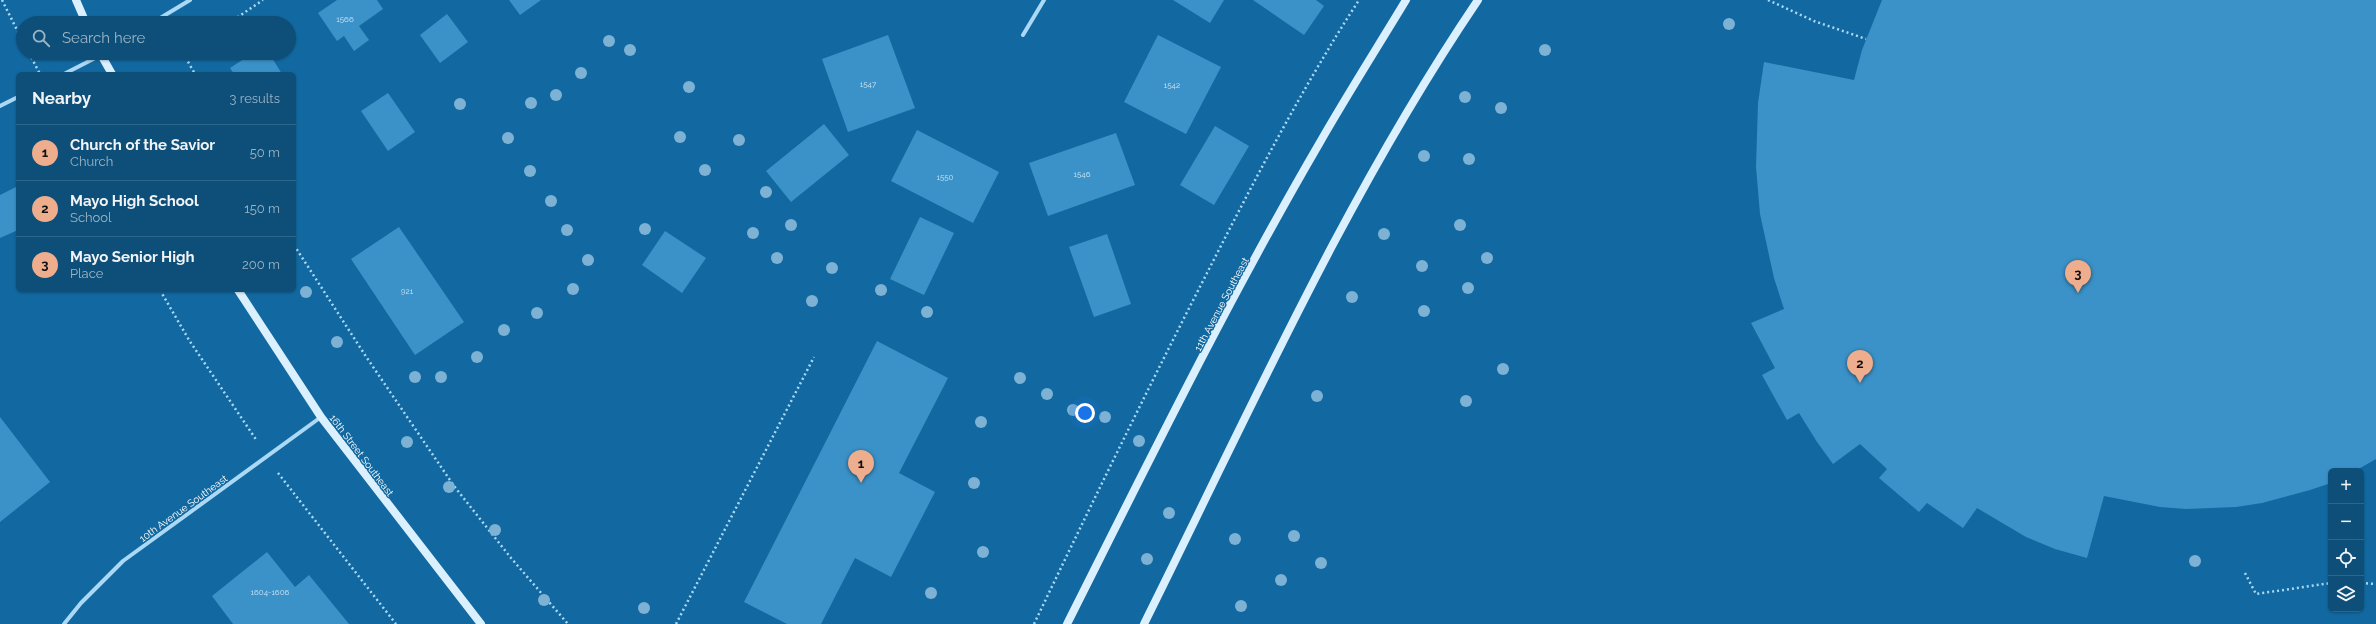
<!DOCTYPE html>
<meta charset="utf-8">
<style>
body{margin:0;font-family:Raleway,sans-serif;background:#1c5980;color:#f1f3f6}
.controls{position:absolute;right:12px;bottom:12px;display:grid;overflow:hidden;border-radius:6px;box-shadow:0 1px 3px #0004}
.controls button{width:36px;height:36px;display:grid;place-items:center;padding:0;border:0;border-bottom:1px solid #2e668a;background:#0e4f79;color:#f1f3f6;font:20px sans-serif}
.you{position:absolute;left:1085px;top:413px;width:14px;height:14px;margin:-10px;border:3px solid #fff;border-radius:50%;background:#1a73e8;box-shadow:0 0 0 6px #1a73e833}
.badge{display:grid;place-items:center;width:26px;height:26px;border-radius:50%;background:#eead8d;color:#111;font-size:13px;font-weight:700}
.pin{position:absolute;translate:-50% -33px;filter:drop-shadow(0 1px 2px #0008)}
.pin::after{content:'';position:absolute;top:21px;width:14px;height:12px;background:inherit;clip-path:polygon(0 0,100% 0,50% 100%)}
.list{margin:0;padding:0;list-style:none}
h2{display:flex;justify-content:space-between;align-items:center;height:52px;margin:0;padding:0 16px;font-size:17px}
h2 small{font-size:13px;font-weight:400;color:#9bb5c6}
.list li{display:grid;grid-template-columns:26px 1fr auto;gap:12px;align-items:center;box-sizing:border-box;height:56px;padding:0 16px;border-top:1px solid #2e668a}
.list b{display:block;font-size:15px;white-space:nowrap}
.list p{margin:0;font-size:13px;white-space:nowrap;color:#9bb5c6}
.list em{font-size:13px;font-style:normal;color:#9bb5c6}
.icon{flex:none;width:22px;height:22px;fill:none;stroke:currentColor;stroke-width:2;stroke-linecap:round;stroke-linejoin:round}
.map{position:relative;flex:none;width:2376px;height:624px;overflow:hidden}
.search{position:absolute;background:#0e4f79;box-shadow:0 1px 3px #0004;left:16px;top:16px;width:280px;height:44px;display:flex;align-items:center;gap:10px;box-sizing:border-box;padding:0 14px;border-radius:22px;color:#9bb5c6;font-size:15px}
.panel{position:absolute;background:#0e4f79;box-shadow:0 1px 3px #0004;left:16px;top:72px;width:280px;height:220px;border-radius:6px}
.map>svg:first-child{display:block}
</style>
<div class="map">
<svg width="2376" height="624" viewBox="0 0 2376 624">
<rect width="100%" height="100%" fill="#1269a1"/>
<path fill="#3b92c8" d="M337,0H377L383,9L359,26L369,40L354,51L344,36L337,41L318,13Z
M509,0H541L520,15Z
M1173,0H1224L1210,23Z
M1253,0H1316L1324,6L1304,35Z
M1882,0H2376V459L2355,471H2331V483L2310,490L2262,503L2236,507L2186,509L2160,507L2104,496L2087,558L2055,549L2026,537L1977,508L1963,528L1927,503L1919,512L1879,478L1887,469L1860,444L1833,464L1817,442L1799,413L1787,420L1762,375L1775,368L1751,323L1784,309L1774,278L1760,214L1756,167L1758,103L1764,62L1854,80L1862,50Z
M447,14L468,42L440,63L420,35Z
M888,35L915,108L848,132L822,59Z
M1158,35L1221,67L1186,134L1124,102Z
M253,53H269L282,74H234L230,68Z
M388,93L415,132L388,151L361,111Z
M824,124L849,155L791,202L766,171Z
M1215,126L1249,146L1214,205L1180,185Z
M917,130L999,172L973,223L891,181Z
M1116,133L1135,185L1048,216L1029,163Z
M18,186V230L0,238V195Z
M920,217L954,233L924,295L890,279Z
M399,227L464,322L415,355L351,259Z
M665,231L706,258L682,293L642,265Z
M1107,234L1131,304L1094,317L1069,247Z
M877,341L948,378L899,473L935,492L891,577L855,558L821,624H787L744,602Z
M0,417L50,482L0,522Z
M267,552L295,587L309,575L349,624H233L212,596Z"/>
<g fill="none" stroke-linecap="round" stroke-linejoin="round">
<path stroke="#abd9f5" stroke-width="2.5" stroke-dasharray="2 3" stroke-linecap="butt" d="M2,0L23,42
M1768,0L1814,21L1866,39
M229,23L263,0
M29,53L40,74
M183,53L195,74
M294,245L365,355L454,486L511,558L568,624
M160,290L189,340L257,441
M278,473L396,624
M2245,573L2256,594L2331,583
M2361,583L2376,584
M676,624L814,357
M1034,624C1090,507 1147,390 1206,275C1254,181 1302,88 1359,0"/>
<path stroke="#abd9f5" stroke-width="4" d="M152,23L190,0
M1023,35L1044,0
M64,74L103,54
M0,106L18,97
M64,624L81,603L123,561L321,417"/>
<path stroke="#dbf0fe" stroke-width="8" d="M76,0L86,23
M100,53L112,74
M238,290L321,417L481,624
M1067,624C1148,463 1228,300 1319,144C1347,95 1377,48 1406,0
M1144,624C1249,413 1346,195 1478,0"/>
</g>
<g fill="#7db2d4">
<circle cx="1729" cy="24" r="6"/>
<circle cx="609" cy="41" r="6"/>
<circle cx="630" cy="50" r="6"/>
<circle cx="1545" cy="50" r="6"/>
<circle cx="581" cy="73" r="6"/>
<circle cx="689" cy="87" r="6"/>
<circle cx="556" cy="95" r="6"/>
<circle cx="1465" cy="97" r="6"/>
<circle cx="531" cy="103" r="6"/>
<circle cx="460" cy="104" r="6"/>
<circle cx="1501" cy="108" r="6"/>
<circle cx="680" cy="137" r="6"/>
<circle cx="508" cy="138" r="6"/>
<circle cx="739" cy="140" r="6"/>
<circle cx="1424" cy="156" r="6"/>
<circle cx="1469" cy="159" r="6"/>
<circle cx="705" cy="170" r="6"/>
<circle cx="530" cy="171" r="6"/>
<circle cx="766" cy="192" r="6"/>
<circle cx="551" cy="201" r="6"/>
<circle cx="791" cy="225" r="6"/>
<circle cx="1460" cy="225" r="6"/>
<circle cx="645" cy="229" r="6"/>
<circle cx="567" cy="230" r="6"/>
<circle cx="753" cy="233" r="6"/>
<circle cx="1384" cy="234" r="6"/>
<circle cx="777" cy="258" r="6"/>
<circle cx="1487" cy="258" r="6"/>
<circle cx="588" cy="260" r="6"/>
<circle cx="1422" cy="266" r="6"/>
<circle cx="832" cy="268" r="6"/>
<circle cx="1468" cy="288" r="6"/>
<circle cx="573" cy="289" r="6"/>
<circle cx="881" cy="290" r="6"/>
<circle cx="306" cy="292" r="6"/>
<circle cx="1352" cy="297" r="6"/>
<circle cx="812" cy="301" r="6"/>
<circle cx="1424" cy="311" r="6"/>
<circle cx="927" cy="312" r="6"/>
<circle cx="537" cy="313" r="6"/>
<circle cx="504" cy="330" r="6"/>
<circle cx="337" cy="342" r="6"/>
<circle cx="477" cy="357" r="6"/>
<circle cx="1503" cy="369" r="6"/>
<circle cx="415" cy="377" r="6"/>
<circle cx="441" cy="377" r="6"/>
<circle cx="1020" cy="378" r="6"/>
<circle cx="1047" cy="394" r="6"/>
<circle cx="1317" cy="396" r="6"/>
<circle cx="1466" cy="401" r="6"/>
<circle cx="1073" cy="410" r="6"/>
<circle cx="1105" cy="417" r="6"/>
<circle cx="981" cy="422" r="6"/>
<circle cx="1139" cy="441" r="6"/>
<circle cx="407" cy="442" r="6"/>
<circle cx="974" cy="483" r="6"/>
<circle cx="449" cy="487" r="6"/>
<circle cx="1169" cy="513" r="6"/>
<circle cx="495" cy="530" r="6"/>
<circle cx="1294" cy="536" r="6"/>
<circle cx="1235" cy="539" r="6"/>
<circle cx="983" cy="552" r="6"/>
<circle cx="1147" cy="559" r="6"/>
<circle cx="2195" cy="561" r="6"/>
<circle cx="1321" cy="563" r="6"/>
<circle cx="1281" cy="580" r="6"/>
<circle cx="931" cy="593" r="6"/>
<circle cx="544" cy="600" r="6"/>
<circle cx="1241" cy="606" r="6"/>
<circle cx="644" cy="608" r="6"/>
</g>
<g text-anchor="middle" stroke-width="3" stroke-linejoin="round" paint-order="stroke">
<g font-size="8" fill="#cee4f1">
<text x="345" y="22">1566</text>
<text x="868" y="87">1547</text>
<text x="1172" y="88">1542</text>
<text x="1082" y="177">1546</text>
<text x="945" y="180">1550</text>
<text x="407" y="294">921</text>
<text x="270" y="595">1604-1606</text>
</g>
<g font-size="10" fill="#fff" stroke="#1269a1">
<text transform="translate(1221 304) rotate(-62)" y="4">11th Avenue Southeast</text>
<text transform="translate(362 455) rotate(53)" y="4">16th Street Southeast</text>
<text transform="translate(183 508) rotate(-36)" y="4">10th Avenue Southeast</text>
</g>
</g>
</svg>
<div class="controls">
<button>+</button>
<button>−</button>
<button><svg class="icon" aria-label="locate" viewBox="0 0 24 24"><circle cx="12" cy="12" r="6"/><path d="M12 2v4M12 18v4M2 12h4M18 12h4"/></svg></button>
<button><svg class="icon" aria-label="layers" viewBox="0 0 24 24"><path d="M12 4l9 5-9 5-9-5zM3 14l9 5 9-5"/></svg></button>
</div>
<div class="you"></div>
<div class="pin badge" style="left:861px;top:483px">1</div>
<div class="pin badge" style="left:1860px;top:383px">2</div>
<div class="pin badge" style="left:2078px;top:293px">3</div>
<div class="search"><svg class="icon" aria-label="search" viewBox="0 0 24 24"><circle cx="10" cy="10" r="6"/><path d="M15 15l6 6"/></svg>Search here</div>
<section class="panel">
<h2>Nearby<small>3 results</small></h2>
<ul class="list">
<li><span class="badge">1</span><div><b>Church of the Savior</b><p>Church</p></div><em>50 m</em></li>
<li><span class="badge">2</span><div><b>Mayo High School</b><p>School</p></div><em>150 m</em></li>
<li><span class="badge">3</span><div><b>Mayo Senior High</b><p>Place</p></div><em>200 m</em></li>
</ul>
</section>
</div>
